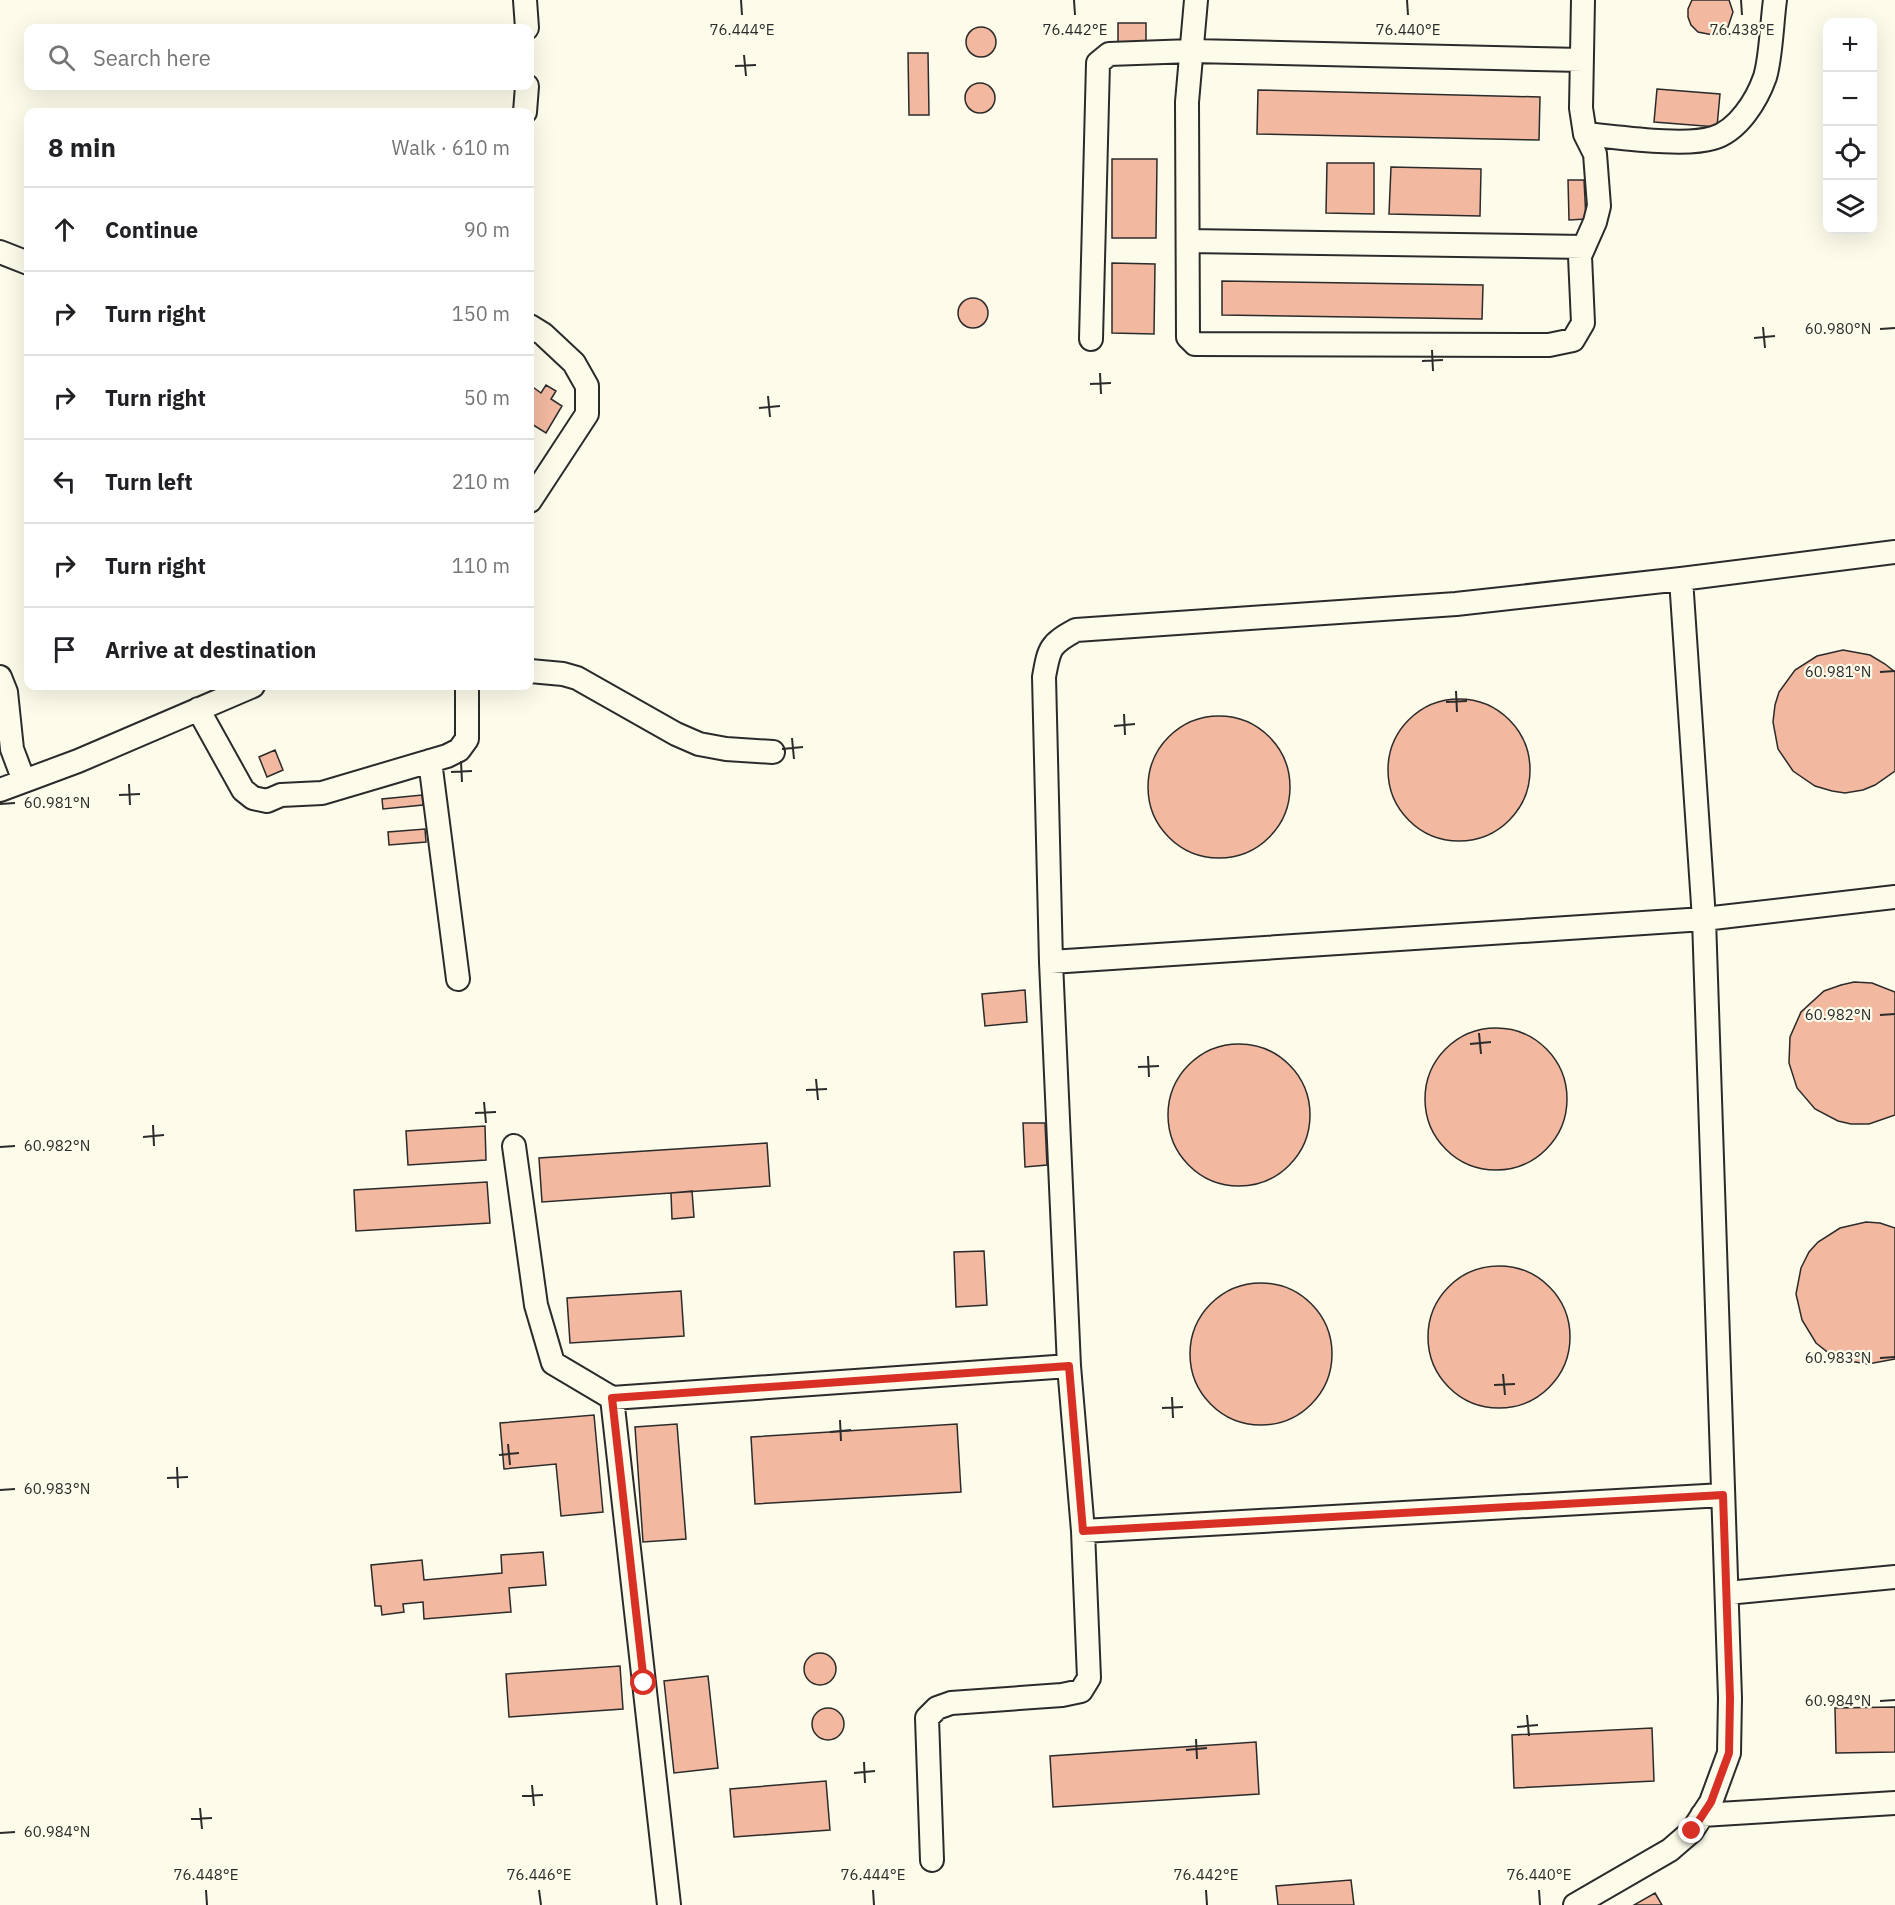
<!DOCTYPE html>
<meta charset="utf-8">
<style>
body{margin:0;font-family:"IBM Plex Sans",sans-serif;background:#f6f6f6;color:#202124}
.controls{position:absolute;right:18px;top:18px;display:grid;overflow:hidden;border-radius:12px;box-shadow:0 6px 24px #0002}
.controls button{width:54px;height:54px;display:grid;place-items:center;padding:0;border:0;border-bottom:2px solid #e0e0e0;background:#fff;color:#202124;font:30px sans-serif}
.stop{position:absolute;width:18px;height:18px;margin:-14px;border:4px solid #d93025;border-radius:50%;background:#fff}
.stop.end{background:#d93025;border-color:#fff;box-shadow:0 2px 6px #0008}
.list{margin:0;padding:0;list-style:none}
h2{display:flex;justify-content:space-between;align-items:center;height:78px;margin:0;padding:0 24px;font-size:26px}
h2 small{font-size:20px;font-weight:400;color:#757577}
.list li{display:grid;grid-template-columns:39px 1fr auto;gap:18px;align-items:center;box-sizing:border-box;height:84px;padding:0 24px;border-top:2px solid #e0e0e0}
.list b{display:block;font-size:22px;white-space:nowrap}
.list em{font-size:20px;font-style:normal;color:#757577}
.icon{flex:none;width:33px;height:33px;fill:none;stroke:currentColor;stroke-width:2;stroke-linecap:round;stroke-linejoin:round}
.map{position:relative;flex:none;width:1895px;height:1905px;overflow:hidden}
.search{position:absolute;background:#fff;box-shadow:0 6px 24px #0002;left:24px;top:24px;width:510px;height:66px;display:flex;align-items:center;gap:15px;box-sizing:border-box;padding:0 21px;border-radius:12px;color:#757577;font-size:22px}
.panel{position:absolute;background:#fff;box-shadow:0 6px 24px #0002;left:24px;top:108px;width:510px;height:582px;border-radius:12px}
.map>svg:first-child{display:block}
</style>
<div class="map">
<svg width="1895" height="1905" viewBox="0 0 1895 1905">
<rect width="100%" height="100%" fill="#fdfbea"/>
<path fill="#f2b8a0" stroke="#2b2b2b" stroke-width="1.5" d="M1692,0H1729L1733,12L1728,27L1723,32L1713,35L1698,32L1691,25L1688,17V9Z
M1118,23H1146V42H1118Z
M966 42a15 15 0 1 1 30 0a15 15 0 1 1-30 0Z
M908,53H928L929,115H909Z
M965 98a15 15 0 1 1 30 0a15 15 0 1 1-30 0Z
M1657,89L1720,94L1717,127L1654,122Z
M1258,90L1540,97L1539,140L1257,134Z
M1112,159H1157L1156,238H1112Z
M1327,163H1374V214L1326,213Z
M1391,167L1481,169L1480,216L1389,214Z
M1568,180H1584L1586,219L1569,220Z
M1112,263L1155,264L1154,334L1112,333Z
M1222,281L1483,285L1482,319L1222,315Z
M958 313a15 15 0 1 1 30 0a15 15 0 1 1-30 0Z
M530,385L541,393L546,385L556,391L551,399L562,406L546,433L530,423Z
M1843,650L1870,655L1885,664L1895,672V771L1875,785L1863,790L1845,793L1832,791L1815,786L1793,771L1778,749L1773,722L1775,705L1779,692L1795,670L1817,656Z
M1388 770a71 71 0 1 1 142 0a71 71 0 1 1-142 0Z
M1148 787a71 71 0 1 1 142 0a71 71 0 1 1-142 0Z
M275,750L283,770L267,777L259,757Z
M422,795L423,805L383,809L382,799Z
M425,829L426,842L389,845L388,832Z
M1854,982L1872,983L1895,992V1115L1869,1124H1851L1838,1121L1815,1109L1797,1088L1789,1063L1790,1037L1801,1012L1824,991L1841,985Z
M1025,990L1027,1022L985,1026L982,994Z
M1425 1099a71 71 0 1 1 142 0a71 71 0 1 1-142 0Z
M1168 1115a71 71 0 1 1 142 0a71 71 0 1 1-142 0Z
M1023,1123H1045L1047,1165L1025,1167Z
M485,1126L486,1160L408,1165L406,1131Z
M767,1143L770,1186L542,1202L539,1158Z
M487,1182L490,1223L356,1231L354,1190Z
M692,1191L694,1217L672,1219L671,1193Z
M1866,1222L1880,1223L1895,1228V1359L1868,1364L1842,1360L1830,1354L1816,1343L1802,1320L1796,1294L1801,1268L1809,1252L1818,1242L1840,1228Z
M984,1251L987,1305L956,1307L954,1252Z
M1428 1337a71 71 0 1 1 142 0a71 71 0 1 1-142 0Z
M1190 1354a71 71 0 1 1 142 0a71 71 0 1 1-142 0Z
M681,1291L684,1336L570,1343L567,1298Z
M594,1415L603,1512L561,1516L556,1464L504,1469L500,1423Z
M677,1424L686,1539L643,1542L635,1427Z
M957,1424L961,1492L755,1504L751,1437Z
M543,1552L546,1585L509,1588L511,1612L424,1619L423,1602L403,1604L404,1612L382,1615L381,1606H375L371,1565L422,1560L424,1580L502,1573L501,1555Z
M804 1669a16 16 0 1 1 32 0a16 16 0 1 1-32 0Z
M620,1666L623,1709L509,1717L506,1674Z
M708,1676L718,1768L674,1773L664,1681Z
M1895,1707V1752L1836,1753L1835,1708Z
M812 1724a16 16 0 1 1 32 0a16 16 0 1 1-32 0Z
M1652,1728L1654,1781L1514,1788L1512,1735Z
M1256,1742L1259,1794L1053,1807L1050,1756Z
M826,1781L830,1830L734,1837L730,1789Z
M1351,1880L1354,1905H1278L1276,1886Z
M1655,1893L1662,1905H1634Z"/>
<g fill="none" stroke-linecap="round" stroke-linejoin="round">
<defs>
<path id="minor" d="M525,0L527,28
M1196,0L1187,102L1188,337L1195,344L1549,345L1573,340L1583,323L1580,256L1595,222L1599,206L1595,154L1585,134L1581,108L1583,0
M525,112L527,86
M1585,134C1618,137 1684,147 1713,138C1738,131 1757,100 1765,77C1771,58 1772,21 1775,0
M1188,241L1584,247
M0,252L28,263
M530,326L543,334L574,363L587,386V414L530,501
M1091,339L1098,63L1109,54L1192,51L1582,60
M530,671L563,674L577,678L676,734L699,744L726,749L773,752
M0,677L6,692L12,749L24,781
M198,709L243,790L253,798L267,801L281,795L322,793L447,756L459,750L467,739V686
M430,761L458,979
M0,790L78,761L253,686
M1051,962L1704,919L1895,897
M514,1146L536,1305L553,1363L612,1398L669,1905
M612,1398L1069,1366
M1083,1531L1723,1495
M1727,1593L1895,1577
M1702,1815L1895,1803
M932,1860L927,1718L937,1708L951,1703L1062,1695L1081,1691L1089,1678L1083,1531L1069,1366L1051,962L1044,677C1049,648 1050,644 1076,630L1456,604L1681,579L1895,552
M1575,1905L1670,1850L1692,1831L1711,1802L1729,1753L1730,1698L1704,919L1681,579"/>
</defs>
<use href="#minor" stroke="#2b2b2b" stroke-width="26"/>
<use href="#minor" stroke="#fdfbea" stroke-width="22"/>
</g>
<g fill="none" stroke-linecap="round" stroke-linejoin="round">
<path stroke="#d93025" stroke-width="8" d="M644,1683L612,1398L1069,1366L1083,1531L1723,1495L1730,1698L1729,1753L1711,1802L1692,1831"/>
</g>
<path fill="none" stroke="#2b2b2b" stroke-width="2" d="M741,0L742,15M1074,0L1075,15M1407,0L1408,15M1741,0L1742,15M744,55L746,76M735,66L756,65M1763,327L1765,348M1880,329L1895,328M1754,338L1775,336M1432,350L1433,371M1422,361L1443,360M1100,373L1101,394M1090,384L1111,383M768,396L770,417M759,408L780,406M1880,672L1895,671M1456,691L1457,712M1446,702L1467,701M1124,714L1125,735M1114,726L1135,724M792,738L794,759M782,749L803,747M461,761L462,782M451,772L472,771M129,784L130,805M119,795L140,794M0,804L15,803M1880,1015L1895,1014M1479,1033L1481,1054M1470,1044L1491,1042M1148,1056L1149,1077M1138,1067L1159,1066M816,1079L818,1100M806,1090L827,1089M484,1102L486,1123M475,1113L496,1112M153,1125L154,1146M143,1137L164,1135M0,1147L15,1146M1880,1358L1895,1357M1503,1374L1505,1395M1494,1385L1515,1384M1172,1397L1173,1418M1162,1408L1183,1407M840,1420L841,1441M830,1432L851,1430M508,1444L510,1465M499,1455L519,1453M177,1467L178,1488M167,1478L188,1477M0,1490L15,1489M1880,1701L1895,1700M1527,1715L1529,1736M1517,1727L1538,1725M1196,1739L1197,1759M1186,1750L1207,1748M864,1762L865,1783M854,1773L875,1771M532,1785L534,1806M522,1796L543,1795M200,1808L202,1829M191,1819L212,1818M0,1833L15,1832M206,1890L207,1905M539,1890L541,1905M873,1890L874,1905M1206,1890L1207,1905M1539,1890L1540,1905"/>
<g font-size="15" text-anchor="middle" fill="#2b2b2b" stroke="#fdfbea" stroke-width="4.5" stroke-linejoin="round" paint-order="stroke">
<text x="742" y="35">76.444°E</text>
<text x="1075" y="35">76.442°E</text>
<text x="1408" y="35">76.440°E</text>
<text x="1742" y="35">76.438°E</text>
<text x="1838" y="334">60.980°N</text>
<text x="1838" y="677">60.981°N</text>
<text x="57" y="808">60.981°N</text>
<text x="1838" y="1020">60.982°N</text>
<text x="57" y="1151">60.982°N</text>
<text x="1838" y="1363">60.983°N</text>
<text x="57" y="1494">60.983°N</text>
<text x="1838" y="1706">60.984°N</text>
<text x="57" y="1837">60.984°N</text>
<text x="206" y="1880">76.448°E</text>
<text x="539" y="1880">76.446°E</text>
<text x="873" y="1880">76.444°E</text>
<text x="1206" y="1880">76.442°E</text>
<text x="1539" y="1880">76.440°E</text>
</g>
</svg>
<div class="controls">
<button>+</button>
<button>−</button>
<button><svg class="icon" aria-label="locate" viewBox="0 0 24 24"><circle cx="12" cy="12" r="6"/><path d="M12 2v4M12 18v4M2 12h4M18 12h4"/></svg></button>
<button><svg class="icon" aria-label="layers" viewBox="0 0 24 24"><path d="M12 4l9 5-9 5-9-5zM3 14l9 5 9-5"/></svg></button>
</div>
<div class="stop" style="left:644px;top:1683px"></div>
<div class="stop end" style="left:1692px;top:1831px"></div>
<div class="search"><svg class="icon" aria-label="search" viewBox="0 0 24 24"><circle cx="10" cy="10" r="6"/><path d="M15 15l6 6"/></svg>Search here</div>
<section class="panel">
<h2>8 min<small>Walk · 610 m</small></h2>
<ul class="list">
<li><svg class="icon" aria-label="ahead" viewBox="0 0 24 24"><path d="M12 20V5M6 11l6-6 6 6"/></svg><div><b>Continue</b></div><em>90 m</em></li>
<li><svg class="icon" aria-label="right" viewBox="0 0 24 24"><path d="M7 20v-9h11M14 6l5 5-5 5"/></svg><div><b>Turn right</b></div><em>150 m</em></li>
<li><svg class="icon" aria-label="right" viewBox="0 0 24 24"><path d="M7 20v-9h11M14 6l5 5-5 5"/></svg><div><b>Turn right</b></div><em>50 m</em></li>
<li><svg class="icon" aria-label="left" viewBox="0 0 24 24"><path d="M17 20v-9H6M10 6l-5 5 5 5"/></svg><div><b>Turn left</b></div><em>210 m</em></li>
<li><svg class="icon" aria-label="right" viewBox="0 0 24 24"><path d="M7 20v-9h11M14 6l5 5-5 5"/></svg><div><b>Turn right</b></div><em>110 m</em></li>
<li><svg class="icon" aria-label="arrive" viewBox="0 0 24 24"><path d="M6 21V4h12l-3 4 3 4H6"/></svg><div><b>Arrive at destination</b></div></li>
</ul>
</section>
</div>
